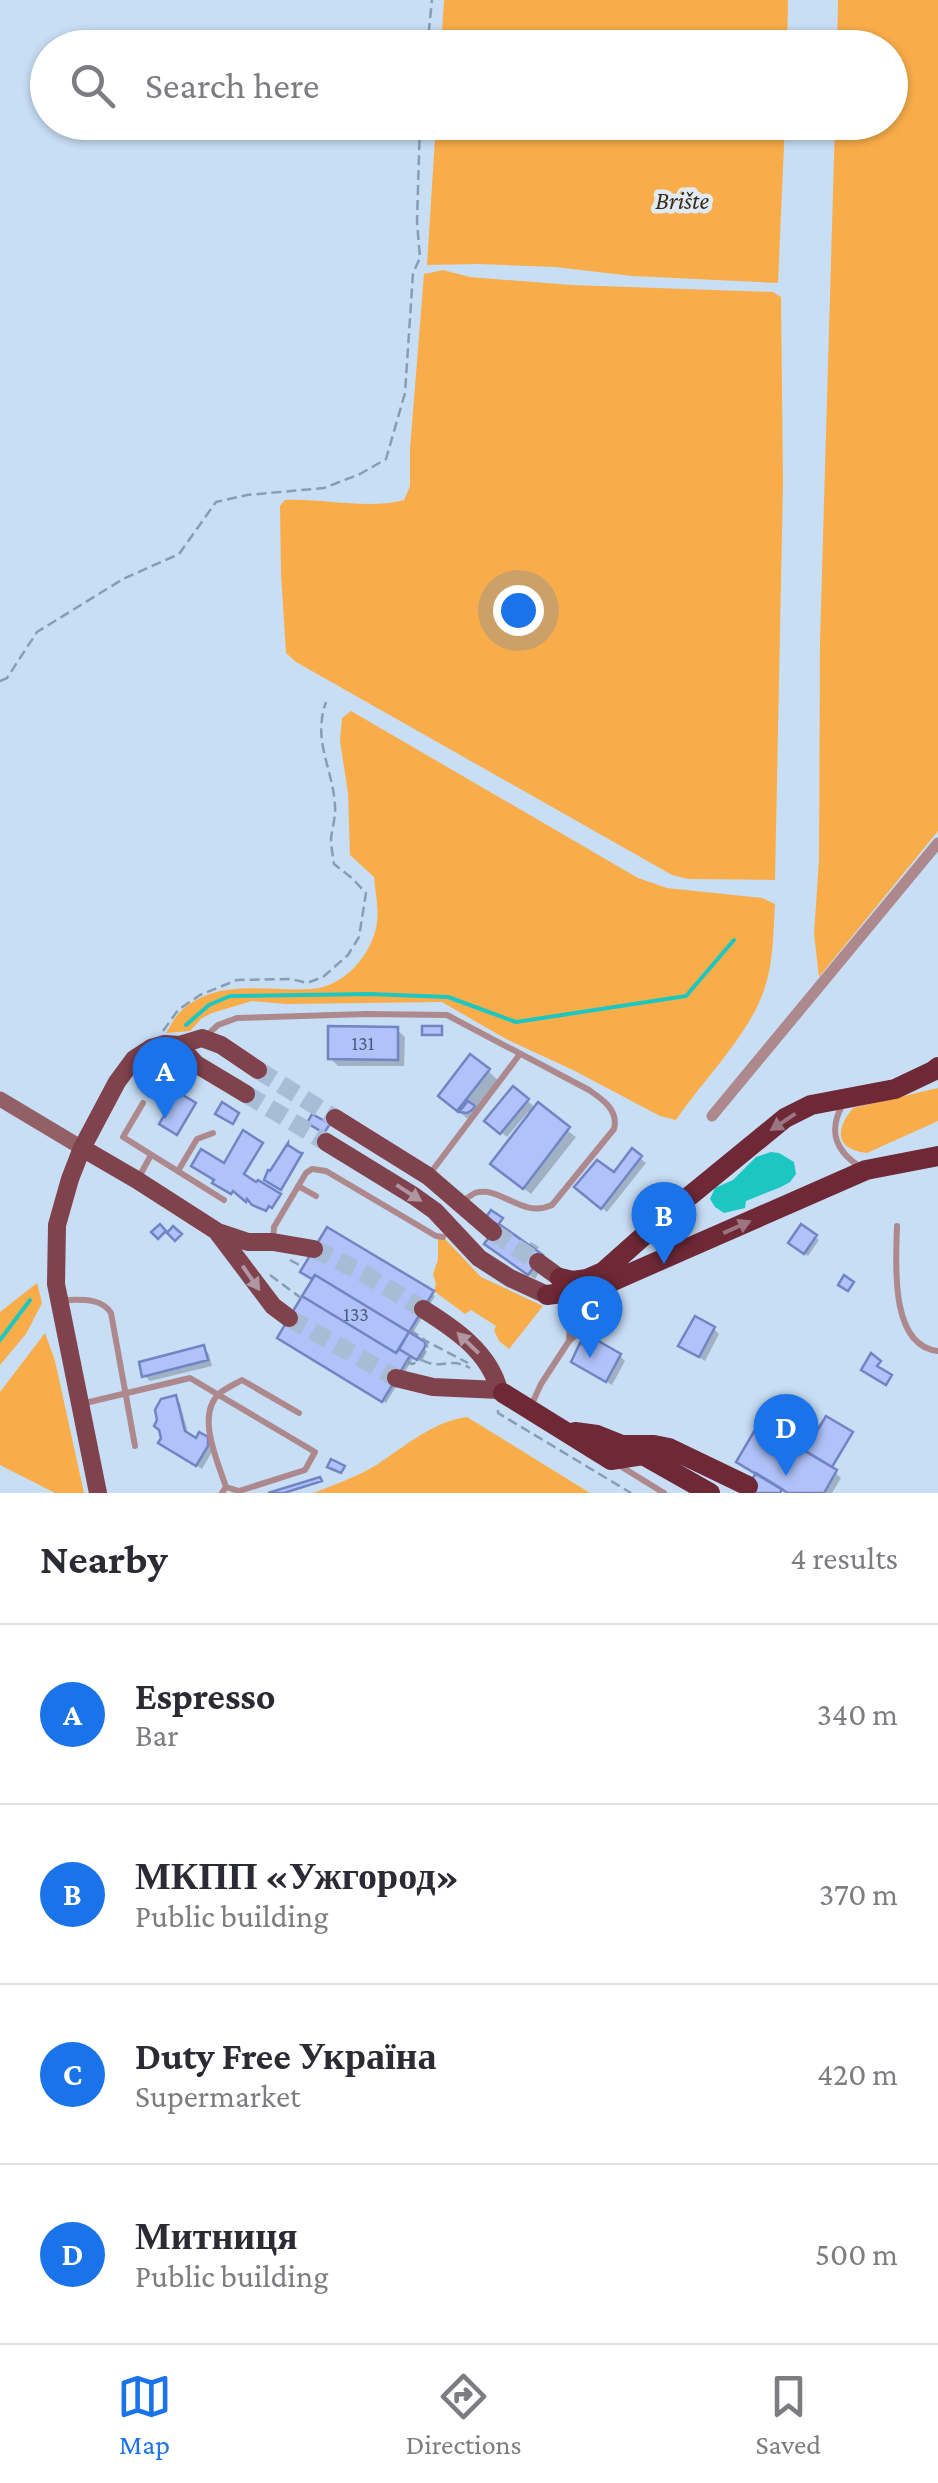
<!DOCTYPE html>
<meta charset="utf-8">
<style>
body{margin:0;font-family:"Crimson Pro",serif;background:#f7f7f7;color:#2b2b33}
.you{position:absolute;left:518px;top:610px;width:35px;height:35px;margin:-25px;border:8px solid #fff;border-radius:50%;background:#1a73e8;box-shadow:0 0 0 15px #1a73e833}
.badge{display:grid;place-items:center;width:65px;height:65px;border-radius:50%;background:#1a73e8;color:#fff;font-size:32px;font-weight:700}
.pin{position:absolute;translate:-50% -82px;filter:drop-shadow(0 2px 5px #0008)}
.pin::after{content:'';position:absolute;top:52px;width:35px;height:30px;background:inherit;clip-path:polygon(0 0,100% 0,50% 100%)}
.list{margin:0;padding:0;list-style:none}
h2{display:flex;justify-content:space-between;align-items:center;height:130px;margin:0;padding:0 40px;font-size:42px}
h2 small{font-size:32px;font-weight:400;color:#7c7c81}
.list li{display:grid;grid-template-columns:65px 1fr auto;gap:30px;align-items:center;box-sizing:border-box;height:180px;padding:0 40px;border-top:2px solid #e1e1e2}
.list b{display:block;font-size:38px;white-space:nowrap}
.list p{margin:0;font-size:32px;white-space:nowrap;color:#7c7c81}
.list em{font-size:32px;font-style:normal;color:#7c7c81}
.icon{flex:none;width:55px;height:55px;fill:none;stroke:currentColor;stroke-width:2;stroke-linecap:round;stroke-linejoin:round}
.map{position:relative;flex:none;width:938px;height:1493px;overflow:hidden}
.search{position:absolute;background:#fff;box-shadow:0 2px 8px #0004;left:30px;right:30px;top:30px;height:110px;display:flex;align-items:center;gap:25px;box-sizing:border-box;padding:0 35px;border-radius:55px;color:#7c7c81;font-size:38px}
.sheet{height:850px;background:#fff}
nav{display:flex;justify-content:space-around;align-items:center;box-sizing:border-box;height:140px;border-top:2px solid #e1e1e2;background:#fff;font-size:28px;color:#7c7c81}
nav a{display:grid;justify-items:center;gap:5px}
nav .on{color:#1a73e8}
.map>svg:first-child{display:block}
</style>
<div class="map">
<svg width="938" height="1493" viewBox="0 0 938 1493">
<rect width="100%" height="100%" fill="#c8def5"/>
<path fill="#f9ad4a" d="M444,0H788L787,47H441Z
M838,0H938V831L819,977L814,934L819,860L820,641L835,123L890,122V48L837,47Z
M436,123H785L778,283L632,276L555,267L479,264L427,265Z
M443,270L470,277L572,285L773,292L781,297L783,483L775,880L688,879L672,875L296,662L286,653L281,574L280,506L285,500C325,498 366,510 404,500L410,486V449L424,274Z
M351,711L638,878L667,888L762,898L775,904C773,932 774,962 764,990C749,1035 703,1080 676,1120L660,1116L573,1070L506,1039L442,1002L286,1004L252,1001L212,1013L202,1018L190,1031L166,1033C170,1027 174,1018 179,1013C215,977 266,992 311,989C344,987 372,955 377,923C379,908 375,891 374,877L350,855L348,793L340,741L342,718Z
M938,1088V1121L867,1153C835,1149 835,1130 853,1108Z
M438,1239H445L481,1277L543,1306L509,1349L499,1341L494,1330L496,1326L471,1310L465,1314L434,1291L436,1284L433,1274L438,1260Z
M37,1283L42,1303L26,1334L0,1365V1312Z
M45,1333L55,1361L84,1493H55L0,1465V1392Z
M467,1417L590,1493H313C334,1485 359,1476 378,1464C405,1446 434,1421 467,1417Z"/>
<path fill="#1bc7c0" d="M771,1152L779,1153L794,1162L796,1174L790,1182L781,1187L746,1201L745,1208L724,1213L715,1207L710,1199L715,1188L733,1180L756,1157Z"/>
<path fill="#0003" d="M397,1030L405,1037L404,1066H338L330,1058Z
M488,1071L500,1082L470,1121L441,1096Z
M527,1101L576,1137L531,1194L501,1171L531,1115L528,1112L507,1137L493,1126Z
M632,1152L646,1163L607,1212L583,1192L614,1176Z
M801,1227L819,1240L808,1256L794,1246Z
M531,1242L539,1247L535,1253L546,1262L535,1279L493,1249L527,1247Z
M303,1272L432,1293L435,1296L411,1336L421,1342L427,1352L421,1362L414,1357L386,1403L283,1340L315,1280Z
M714,1329L719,1334L705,1361L682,1346Z
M204,1348L209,1354L212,1366L150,1381L145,1376Z
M620,1356L625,1361L612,1385L574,1362Z
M175,1398L180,1403L189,1437L196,1442L206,1439L212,1445L213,1450L202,1469L167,1448Z
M827,1419L852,1435L831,1469L841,1478L832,1493H788L782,1490L780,1493H747L758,1475L744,1467L806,1454Z"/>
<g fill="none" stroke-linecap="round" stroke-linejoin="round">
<path stroke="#1bc7c0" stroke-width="4" d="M186,1025L209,1005L230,996L369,994L448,997L516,1022L686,996L734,940
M0,1340L30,1300"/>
</g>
<path fill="#b0c2f9" stroke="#7184c4" stroke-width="2.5" d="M328,1026L398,1027V1060L328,1059Z
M422,1026H442V1035H422Z
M470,1054L490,1069L457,1111L438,1096Z
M513,1086L529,1099L500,1134L484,1121Z
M178,1092L196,1103L177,1135L159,1124Z
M468,1101L475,1106L472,1110L467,1113L459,1112Z
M222,1102L239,1113L233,1124L215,1114Z
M538,1102L570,1127L523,1189L490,1164Z
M312,1114L330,1124L324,1133L307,1123Z
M243,1130L263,1143L244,1174L256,1182L258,1180L281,1194L272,1208L269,1206L266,1211L252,1205L247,1199L246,1202L233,1191L231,1194L212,1183L214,1180L191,1166L201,1149L224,1163Z
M288,1143V1145L302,1154L303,1152L281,1190L264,1180L268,1170L270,1171Z
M632,1148L642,1156L601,1209L574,1187L597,1160L614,1172Z
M491,1210L503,1218L498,1225L486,1217Z
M160,1224L166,1231L158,1239L151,1232Z
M499,1224L543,1255L528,1275L484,1244Z
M801,1224L817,1235L804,1254L788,1243Z
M173,1226L182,1234L175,1241L167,1233Z
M327,1227L434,1291L409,1332L315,1275L312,1279L300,1272Z
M315,1275L409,1332L396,1353L302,1296Z
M844,1275L854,1282L848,1291L838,1285Z
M302,1296L396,1353L399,1349L410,1356L382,1402L277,1338Z
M695,1316L715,1327L699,1357L678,1346Z
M409,1332L425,1342V1347L417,1360L399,1349Z
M588,1335L621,1354L606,1382L571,1362L580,1343L582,1344Z
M204,1345L208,1360L142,1377L139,1362Z
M871,1353L881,1361L877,1366L892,1375L886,1385L861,1370Z
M176,1395L185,1431L196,1438L199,1432L208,1437V1446L196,1466L158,1443L161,1438L159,1430L154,1426L157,1420L155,1410L161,1399Z
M826,1416L853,1432L832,1467L805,1451Z
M759,1423L837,1470L824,1493H788L736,1462Z
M331,1459L345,1466L341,1473L327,1467Z
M756,1473L782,1489L780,1493H744Z
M320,1477L322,1481L284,1493H268Z"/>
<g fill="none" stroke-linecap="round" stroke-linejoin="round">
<path stroke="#a7bdd5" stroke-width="18" stroke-dasharray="18 9" stroke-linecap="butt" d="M258,1070L335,1118
M246,1094L326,1142
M493,1232L538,1262
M314,1249L363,1273L423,1309
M289,1318L396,1378"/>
<path stroke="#879db5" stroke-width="2.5" stroke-dasharray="10 5" stroke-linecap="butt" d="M427,48L432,0
M0,681L7,678L37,632L123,579L179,554L216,502L247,495L324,488L360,474L386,459L405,393L413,273L420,258L417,222L420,122
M163,1031L178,1010L200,995L237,980L291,979L307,983L323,977L348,955L359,937L366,893L352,878L334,864C333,856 331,847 331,839C332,828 336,817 335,806C333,768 312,741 326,702
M290,1260L303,1267
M270,1275L301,1298
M410,1330L425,1340
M422,1360C440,1371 449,1356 470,1368
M406,1362L412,1364L418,1362L427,1347L426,1341L468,1363
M498,1410V1413L631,1493"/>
<path stroke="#ad888c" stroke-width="6" d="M207,1035L218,1025L237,1018L366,1014L447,1015L589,1090C602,1099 619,1110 614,1129L552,1205C521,1219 501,1185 475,1193C474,1193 463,1201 461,1202
M143,1103L123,1137L224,1200
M843,1104C827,1132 836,1152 862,1168
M178,1171L197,1139L213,1133
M429,1175L520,1054
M138,1179L151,1155
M298,1186L316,1196
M897,1226C896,1261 889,1346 938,1351
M273,1242L274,1227L306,1173L312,1169L326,1171L436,1236L443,1237
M63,1300C80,1300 101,1297 111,1313L135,1446
M569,1341L598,1314L616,1287
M81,1404L190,1378L315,1452L305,1470L239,1491L226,1487L222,1493
M530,1408L541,1384L569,1341L572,1296
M617,1464L664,1493
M226,1487C218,1462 195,1414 220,1393C226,1388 235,1384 242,1380L299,1413"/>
<path stroke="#ad888c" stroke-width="11" d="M712,1116L938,843"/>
<path stroke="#936067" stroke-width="15" d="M0,1099L82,1148"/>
<path stroke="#80424c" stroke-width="18" d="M179,1045L196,1064L246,1094
M335,1118L428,1176L493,1232
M326,1142L414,1196L435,1211L479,1258L510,1278L547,1295
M82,1148L137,1180L218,1232L248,1242H273L314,1249
M218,1233L273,1306L289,1318
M538,1262L560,1278
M423,1309C455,1329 489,1352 499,1390
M396,1378L433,1387L499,1390L503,1393
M98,1493L56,1284L57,1225L70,1179L82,1148L117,1082L134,1059L151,1048L165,1044L179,1045L202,1038L221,1045L258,1070"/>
<path stroke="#6e2836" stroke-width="20" d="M560,1278L573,1281L587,1279L603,1272L675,1208L785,1118L811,1105L895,1089L933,1071L938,1067
M547,1295L585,1290L613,1281L866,1170L938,1156
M503,1393L611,1460L643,1455L710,1493
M575,1432L597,1435L622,1445H654L669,1448L748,1486"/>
</g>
<defs><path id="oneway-solid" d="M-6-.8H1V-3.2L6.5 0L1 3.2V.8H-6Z" transform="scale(2.5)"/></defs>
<g fill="#9b7682">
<use href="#oneway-solid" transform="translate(783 1122) rotate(146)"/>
<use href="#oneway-solid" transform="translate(737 1227) rotate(-24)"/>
</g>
<g fill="#b096a0">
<use href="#oneway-solid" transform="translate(409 1193) rotate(33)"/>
<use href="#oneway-solid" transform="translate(251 1278) rotate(55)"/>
<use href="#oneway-solid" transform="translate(468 1343) rotate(-136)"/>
</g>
<g text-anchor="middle" stroke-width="9" stroke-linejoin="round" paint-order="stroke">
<g font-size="20" fill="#485d7c">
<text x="363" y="1050">131</text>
<text x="356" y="1321">133</text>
</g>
<g font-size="25" font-style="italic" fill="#3a2b18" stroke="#dfeaf5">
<text x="682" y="209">Brište</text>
</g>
</g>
</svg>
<div class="you"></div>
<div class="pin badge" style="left:165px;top:1119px">A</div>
<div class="pin badge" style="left:664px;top:1264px">B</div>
<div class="pin badge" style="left:590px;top:1358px">C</div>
<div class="pin badge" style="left:786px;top:1476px">D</div>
<div class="search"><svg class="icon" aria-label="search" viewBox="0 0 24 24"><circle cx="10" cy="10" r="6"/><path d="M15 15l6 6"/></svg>Search here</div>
</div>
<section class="sheet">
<h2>Nearby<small>4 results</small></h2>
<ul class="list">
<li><span class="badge">A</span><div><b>Espresso</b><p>Bar</p></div><em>340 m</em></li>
<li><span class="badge">B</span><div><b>МКПП «Ужгород»</b><p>Public building</p></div><em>370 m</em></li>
<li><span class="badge">C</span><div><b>Duty Free Україна</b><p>Supermarket</p></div><em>420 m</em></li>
<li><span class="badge">D</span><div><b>Митниця</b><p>Public building</p></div><em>500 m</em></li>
</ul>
</section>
<nav>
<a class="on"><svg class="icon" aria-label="map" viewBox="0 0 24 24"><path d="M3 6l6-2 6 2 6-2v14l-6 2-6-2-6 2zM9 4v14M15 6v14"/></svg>Map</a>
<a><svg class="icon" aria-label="directions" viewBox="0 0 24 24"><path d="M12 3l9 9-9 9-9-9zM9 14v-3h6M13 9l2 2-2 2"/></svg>Directions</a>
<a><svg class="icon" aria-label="saved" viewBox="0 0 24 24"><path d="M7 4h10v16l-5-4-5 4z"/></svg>Saved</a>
</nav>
